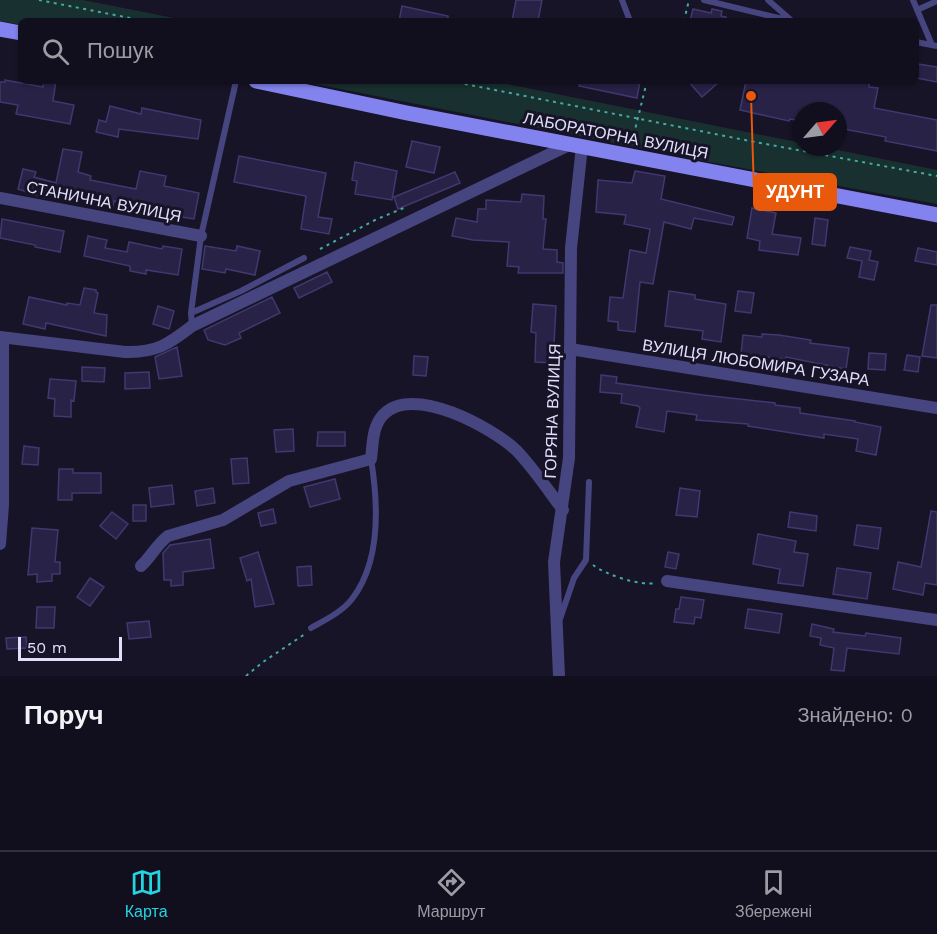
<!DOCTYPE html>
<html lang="uk">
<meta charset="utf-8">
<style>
body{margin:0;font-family:"Work Sans",sans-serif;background:#1a1826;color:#f1f3f6}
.compass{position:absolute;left:793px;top:102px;width:54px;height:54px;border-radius:50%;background:#110f1d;box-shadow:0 2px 4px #0004;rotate:62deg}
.scale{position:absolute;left:18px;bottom:15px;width:104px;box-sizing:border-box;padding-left:6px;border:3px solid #e1dffb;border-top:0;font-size:16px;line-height:21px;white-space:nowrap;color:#e1dffb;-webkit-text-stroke:4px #171427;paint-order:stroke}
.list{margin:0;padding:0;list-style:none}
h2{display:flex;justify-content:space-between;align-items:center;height:78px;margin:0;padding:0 24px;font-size:26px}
h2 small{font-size:20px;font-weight:400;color:#9c9ca4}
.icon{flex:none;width:33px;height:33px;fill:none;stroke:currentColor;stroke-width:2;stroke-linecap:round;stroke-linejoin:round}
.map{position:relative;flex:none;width:937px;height:676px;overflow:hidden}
.search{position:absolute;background:#110f1d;box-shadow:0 2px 4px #0004;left:18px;right:18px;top:18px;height:66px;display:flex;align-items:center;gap:15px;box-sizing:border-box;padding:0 21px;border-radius:9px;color:#9c9ca4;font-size:22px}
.sheet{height:174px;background:#110f1d}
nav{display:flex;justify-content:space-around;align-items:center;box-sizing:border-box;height:84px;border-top:2px solid #302f3b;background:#110f1d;font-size:16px;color:#9c9ca4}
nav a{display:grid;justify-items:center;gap:3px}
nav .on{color:#24d4e1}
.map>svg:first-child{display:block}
</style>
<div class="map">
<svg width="937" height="676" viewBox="0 0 937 676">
<rect width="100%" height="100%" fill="#171427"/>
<path fill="#18302f" d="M0,0H83L189,21H21V25L0,21Z
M300,81H492L802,143V147H823L937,170V204L682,157L684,144L648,137L645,149Z"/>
<path fill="#282246" stroke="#41386f" stroke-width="1.5" d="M516,0H542L538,21H512Z
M402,6L448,16V21H399Z
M693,9L711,13L712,9L722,11L721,16L726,17V21H690Z
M918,64L937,67V82L916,78Z
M5,80L43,87L44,81H56L53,101L74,105L70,124L16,114L18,105L0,102V82H5Z
M580,81H640L637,98L579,86Z
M688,81H720L702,97Z
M746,81H870L869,87L878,88L874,108L937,120V151L885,141L886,137L838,128V111H802V121L790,119L789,121L740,110Z
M110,106L141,114L142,108L201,120L198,139L119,129L118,137L96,132L99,120L106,122Z
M412,141L440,147L434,173L406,167Z
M63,149L82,152L78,172L91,176L90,180L136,189L140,171L166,176L164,186L199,193L194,219L176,216V213L114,201L113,206L101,203L103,196L72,188L70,199L46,194L45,198L18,189L23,169L36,172L34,177L56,183Z
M239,156L326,173L318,217L332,219L329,234L301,229L306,196L234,182Z
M355,162L397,171L392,200L355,194L357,181L352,180Z
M635,171L665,176L661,199L734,217L732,225L694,218L691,229L664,222L653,284L640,282L635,332L618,330V322L608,321L610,297L623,298L630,250L646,253L650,229L624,224L626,215L596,212L598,180L632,183Z
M455,172L460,183L398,209L394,197Z
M522,194L544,196L543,219H546L543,249L557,250V262L563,263V273H518L519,267L507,266L509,242L473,240L452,236L456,218L477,222L478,209H486V200L521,202Z
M752,208L776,213L772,234L801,238L798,255L759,250L760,241L747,238Z
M815,218L828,220L825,246L812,244Z
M2,219L64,231L60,252L35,247V245L0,238Z
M88,236L107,240L105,248L127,252L129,242L162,249L163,246L182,249L178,275L146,270V274L130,271V266L84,256Z
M205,246L236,251L237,246L260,251L255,275L226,269L225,273L202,269Z
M850,247L871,251L869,260L878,262L874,280L859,277L862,261L847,258Z
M918,248L937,252V265L915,261Z
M327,272L332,282L299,298L294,288Z
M84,288L96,290V292L98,293L94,313L107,315L106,336L46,323L45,329L23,324L29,297L67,305V303L80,305Z
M669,291L695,295V299L726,304L721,342L702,339L703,331L665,326Z
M738,291L754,293L751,313L735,311Z
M272,297L280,313L239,333L241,338L225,345L208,340L204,330Z
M533,304L556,306L553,363L535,362L536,333L531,332Z
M931,305H937V358L922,356Z
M158,306L174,311L169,329L153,324Z
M762,334L779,335L811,340L810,343L849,348L846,369L786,357L785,359L741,354L743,335L762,337Z
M177,347L182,376L159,379L155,357Z
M869,353L886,354L885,370L868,369Z
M907,355L920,357L918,372L904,370Z
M414,356L428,357L426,376L413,375Z
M82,367L105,368L104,382L82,381Z
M149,372L150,388L125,389V373Z
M601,375L617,377L616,383L703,395L775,403V405L800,408V413L855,421V422L881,427L876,455L856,451L858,439L824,434V438L748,426V424L696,420L697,415L667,411L664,432L636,427L640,408L638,406L621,403L622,394L600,392Z
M50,379L76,381L74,401L71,400V417L54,416L55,399L48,398Z
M293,429L294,451L276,452L274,430Z
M318,432H345V446H317Z
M24,446L39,448L38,465L22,464Z
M247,458L249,483L233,484L231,459Z
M59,469H73V473H101V493H72V500H58Z
M335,479L340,499L310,507L304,487Z
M172,485L174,504L151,507L149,488Z
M213,488L215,503L197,506L195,491Z
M680,488L700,491L697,517L676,515Z
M133,505H146V521H133Z
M273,509L276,523L261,526L258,513Z
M931,511L937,512V585L925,583L923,595L893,589L898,562L921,567Z
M112,512L128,524L116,539L100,526Z
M790,512L817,516L816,531L788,527Z
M857,525L881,528L878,549L854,545Z
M32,528L58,530L55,562H60V574H52V581L37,582V574L28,575Z
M758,534L796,541L794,552L808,554L803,586L778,583L780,569L753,564Z
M210,539L214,568L183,572V585L171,586V580H164L163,553L170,545Z
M258,552L274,604L255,607L251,579L247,581L240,558Z
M668,552L679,554L676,569L665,567Z
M311,566L312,585L298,586L297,567Z
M837,568L871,573L867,599L833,594Z
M90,578L104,587L90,606L77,597Z
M681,597L704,600L701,618L695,617L694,624L674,622L676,609H679Z
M37,607H55L54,628H36Z
M748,609L782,614L779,633L745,628Z
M149,621L151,637L129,639L127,623Z
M812,624L834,629L833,632L865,636L866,633L901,638L899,654L847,648L844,671L831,670L834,648L820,645L821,638L810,636Z
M26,637L27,648L7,649L6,638Z"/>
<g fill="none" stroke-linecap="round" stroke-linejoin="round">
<path stroke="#41aca2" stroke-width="2" stroke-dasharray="3 4.5" stroke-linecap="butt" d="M39,0L145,21
M684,21L689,0
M450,81L755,142L937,176
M632,142L647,81
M320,249L375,220L406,207
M593,565C606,575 640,586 656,583
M246,676L263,662L305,634"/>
<path stroke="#464580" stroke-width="6" d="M622,0L630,21
M704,0L791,21
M768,0L792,21
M913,0L932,45
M917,10L937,1
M916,42L937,46
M191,313L241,291L304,258
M192,325L191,313L201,236L236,81
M560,619L574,578L586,560L589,482
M311,628C325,620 342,612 352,599C381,562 378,502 371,459"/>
<path stroke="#464580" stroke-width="12" d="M0,198L201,236
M0,337L125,352C156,353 169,344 192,326L571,144
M570,349L937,408
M0,544L3,505V338
M141,566C151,557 157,544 168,536L223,520L289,481L371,459C373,444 372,427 383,415C412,383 493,428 517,451C534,469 548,490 563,510
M667,581L937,620
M559,676L554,562L569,458L571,248L582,146"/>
<path stroke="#8283ee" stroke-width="15" d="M0,29L21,33
M256,81L407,113L937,215"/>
</g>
<g text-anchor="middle" stroke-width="6" stroke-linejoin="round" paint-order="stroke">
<g font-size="16" fill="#e1dffb" stroke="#171427">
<text transform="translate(616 135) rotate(11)" y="6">ЛАБОРАТОРНА ВУЛИЦЯ</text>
<text transform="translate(104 201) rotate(11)" y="6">СТАНИЧНА ВУЛИЦЯ</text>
<text transform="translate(756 362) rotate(9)" y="6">ВУЛИЦЯ ЛЮБОМИРА ГУЗАРА</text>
<text transform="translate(552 411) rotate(-88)" y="6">ГОРЯНА ВУЛИЦЯ</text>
</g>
</g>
<path fill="none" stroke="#e8590c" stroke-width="2" d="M751 96L754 192"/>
<circle fill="#e8590c" stroke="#171427" stroke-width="2" cx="751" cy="96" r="6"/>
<rect fill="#e8590c" stroke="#e8590c" stroke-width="2" x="754" y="174" width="82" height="36" rx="6"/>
<g font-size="18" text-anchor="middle" font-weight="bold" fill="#fff">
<text x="795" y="198">УДУНТ</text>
</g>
</svg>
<svg class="compass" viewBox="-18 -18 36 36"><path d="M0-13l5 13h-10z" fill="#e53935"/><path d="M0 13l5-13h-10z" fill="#9c9ca4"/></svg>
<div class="scale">50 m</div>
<div class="search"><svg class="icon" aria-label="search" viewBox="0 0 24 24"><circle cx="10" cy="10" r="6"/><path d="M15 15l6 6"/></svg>Пошук</div>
</div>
<section class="sheet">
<h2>Поруч<small>Знайдено: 0</small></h2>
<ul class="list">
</ul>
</section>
<nav>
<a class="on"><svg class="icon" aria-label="map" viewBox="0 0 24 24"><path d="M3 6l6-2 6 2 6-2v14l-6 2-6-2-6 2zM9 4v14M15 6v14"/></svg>Карта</a>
<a><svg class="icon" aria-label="directions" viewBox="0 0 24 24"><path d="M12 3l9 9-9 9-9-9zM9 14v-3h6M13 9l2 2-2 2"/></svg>Маршрут</a>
<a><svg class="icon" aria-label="saved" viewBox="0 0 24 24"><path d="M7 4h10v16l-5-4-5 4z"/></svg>Збережені</a>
</nav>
